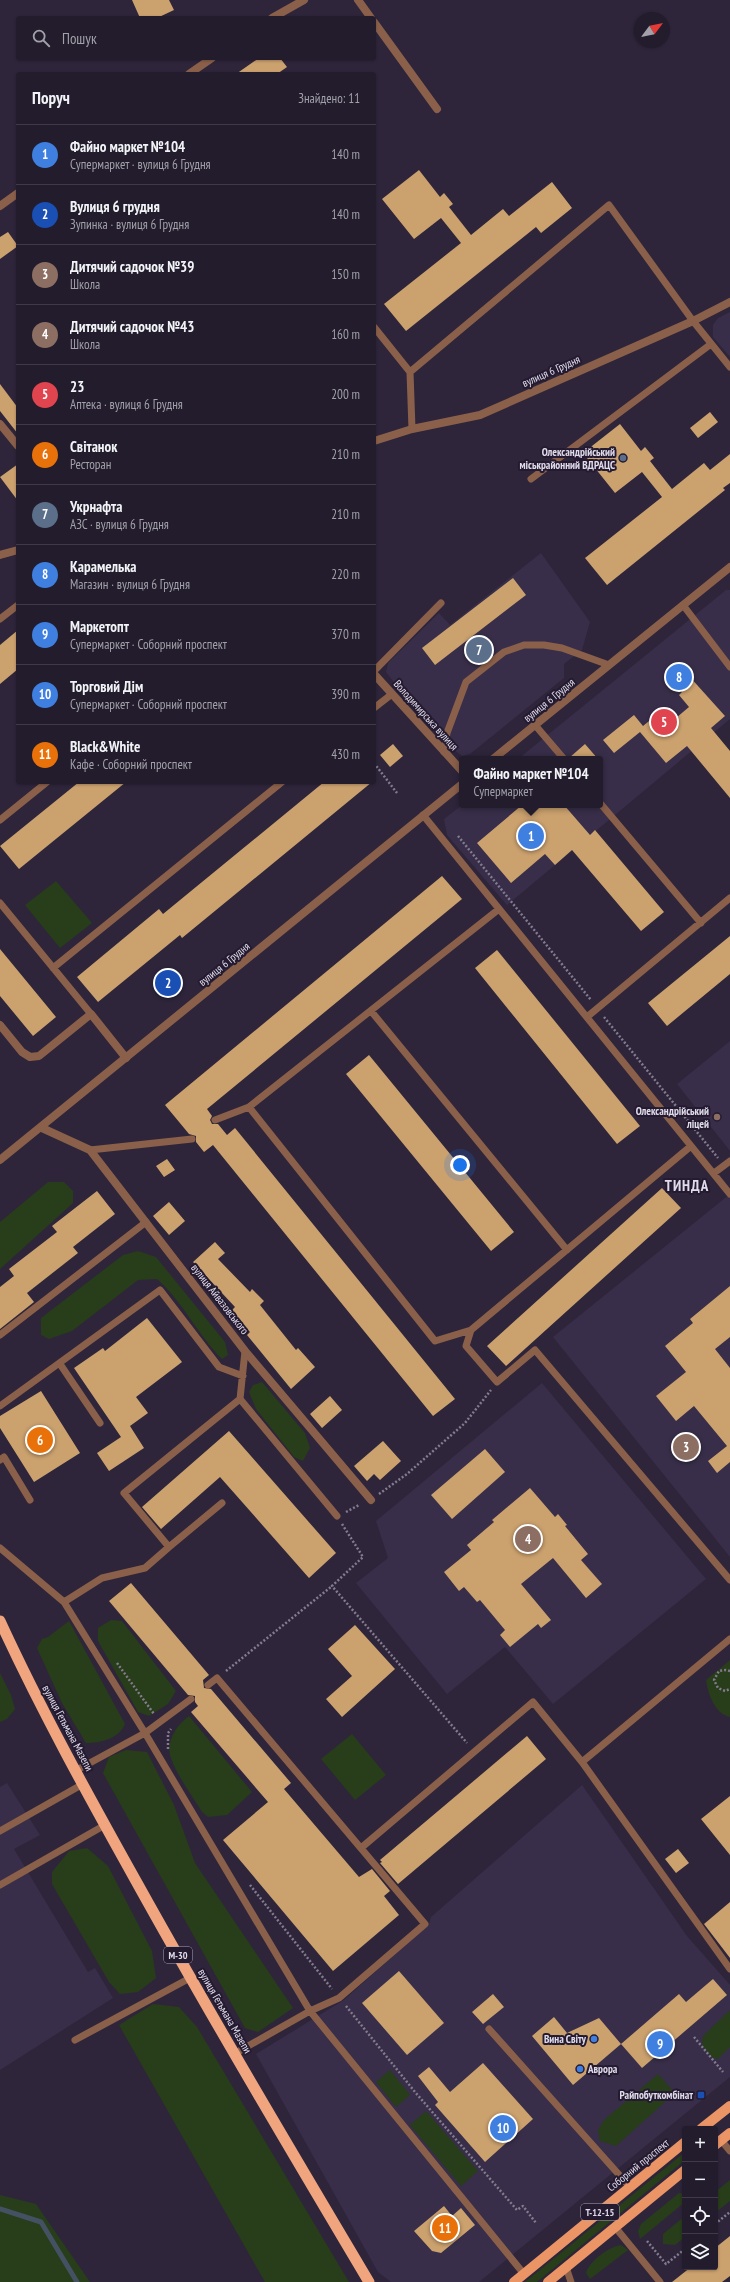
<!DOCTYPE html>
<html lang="uk">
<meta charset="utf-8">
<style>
body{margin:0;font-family:"PT Sans Narrow",sans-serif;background:#2a2534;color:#f1f3f6}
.controls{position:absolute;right:12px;bottom:12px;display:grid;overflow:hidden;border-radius:4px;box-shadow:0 1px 3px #0004}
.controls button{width:36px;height:36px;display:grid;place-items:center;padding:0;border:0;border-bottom:1px solid #3f3a48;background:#221c2c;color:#f1f3f6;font:20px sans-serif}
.compass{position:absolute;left:634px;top:12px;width:36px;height:36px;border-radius:50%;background:#221c2c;box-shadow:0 1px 3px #0004;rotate:58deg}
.you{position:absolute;left:460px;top:1165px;width:14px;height:14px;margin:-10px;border:3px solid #fff;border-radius:50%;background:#1a73e8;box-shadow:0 0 0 6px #1a73e833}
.badge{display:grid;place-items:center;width:26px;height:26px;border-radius:50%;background:#f489f1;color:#fff;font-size:13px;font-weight:700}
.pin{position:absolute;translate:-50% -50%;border:2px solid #fff;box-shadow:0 1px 4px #0006}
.popup{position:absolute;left:459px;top:756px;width:144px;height:52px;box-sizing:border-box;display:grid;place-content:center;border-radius:4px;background:#221c2c;filter:drop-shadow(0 1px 3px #0005);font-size:13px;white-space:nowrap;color:#a2a1a9}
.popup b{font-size:15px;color:#f1f3f6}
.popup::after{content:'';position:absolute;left:50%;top:100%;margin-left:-8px;border:8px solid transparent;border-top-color:#221c2c}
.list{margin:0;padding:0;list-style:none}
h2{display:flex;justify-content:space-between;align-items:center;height:52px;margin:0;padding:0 16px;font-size:17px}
h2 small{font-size:13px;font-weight:400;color:#a2a1a9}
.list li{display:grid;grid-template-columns:26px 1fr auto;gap:12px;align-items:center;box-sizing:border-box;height:60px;padding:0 16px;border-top:1px solid #3f3a48}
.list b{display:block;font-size:15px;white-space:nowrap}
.list p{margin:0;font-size:13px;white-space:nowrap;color:#a2a1a9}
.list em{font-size:13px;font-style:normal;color:#a2a1a9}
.icon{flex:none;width:22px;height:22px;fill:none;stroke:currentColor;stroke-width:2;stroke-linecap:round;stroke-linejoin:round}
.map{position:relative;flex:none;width:730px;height:2282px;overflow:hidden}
.search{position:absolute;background:#221c2c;box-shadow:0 1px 3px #0004;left:16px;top:16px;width:360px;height:44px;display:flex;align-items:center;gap:10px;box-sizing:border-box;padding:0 14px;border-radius:4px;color:#a2a1a9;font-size:15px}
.panel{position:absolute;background:#221c2c;box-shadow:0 1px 3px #0004;left:16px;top:72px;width:360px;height:712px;border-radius:4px}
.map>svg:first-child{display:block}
</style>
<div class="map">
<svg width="730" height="2282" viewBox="0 0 730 2282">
<rect width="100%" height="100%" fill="#2e253b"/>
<path fill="#382e49" d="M730,312V357L713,337V325L718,318Z
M541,553L590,622L582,650L564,664V678L470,754L462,756L436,736L386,672L388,663L439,613L450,625Z
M726,590H730V719L507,905L447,835L444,819L462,805H600V759H518Z
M730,1041V1151L677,1084Z
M730,1194V1557L553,1337Z
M542,1383L706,1579L553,1704L505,1647L447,1694L356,1583L388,1558L376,1521Z
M7,1783L40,1835L14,1849L88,1972L95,1968L113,1998L0,2070V1787Z
M582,1785L687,1936L730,1985V2077L479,2282H391L378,2272L256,2054L344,2000L429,1924L431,1917Z"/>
<path fill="#283d1a" d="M56,881L92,923L60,948L25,905Z
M48,1182H64L73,1191V1203L0,1269V1222Z
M138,1251L156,1257L225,1342L228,1355L222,1359C198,1335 183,1302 157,1279L138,1280L72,1331L49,1339L41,1335V1318L123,1255Z
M262,1382L305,1433L310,1448L303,1461L294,1457L256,1409L249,1392L253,1385Z
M111,1620L122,1621L176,1691L168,1704L149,1716L138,1712L98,1641V1628Z
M69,1621L125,1724C119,1739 100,1743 86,1743L62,1703L37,1648L42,1639L48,1637Z
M730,1660V1717C715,1714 708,1694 706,1680Z
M0,1673L11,1695L15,1709L7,1719L0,1722Z
M189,1716L252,1792L227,1815L208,1817L202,1812C193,1797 176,1774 171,1758C165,1743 176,1725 189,1716Z
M352,1734L386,1775L355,1800L321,1759Z
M126,1750L147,1752L174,1805L195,1863L293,2008L258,2032L245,2028L103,1773L109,1757Z
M87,1848L108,1866L152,1951L156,1978L138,1992L120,1994L109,1982L52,1884V1872L69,1851Z
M153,2004L179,2007L197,2027L349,2282H265L119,2025Z
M730,2010V2047L718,2059L713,2058L702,2045L703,2036Z
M390,2070L410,2095L396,2107L376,2082Z
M658,2074L675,2093L616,2146L600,2141L598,2130L604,2120Z
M426,2111L478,2171L461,2186L410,2125Z
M685,2152V2160L537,2282H525Z
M730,2180V2201L715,2213V2192Z
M679,2193L685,2194V2202L640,2239L638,2231L641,2224Z
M0,2195L36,2204L90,2282H0Z
M685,2216V2237L675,2245L663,2244V2234Z
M621,2245L628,2250L590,2279L586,2273C590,2260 609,2247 621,2245Z"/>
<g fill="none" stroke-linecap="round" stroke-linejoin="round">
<path stroke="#445162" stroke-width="5" d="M0,2209L41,2222L77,2282"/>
</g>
<path fill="#cba16e" d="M132,0H169L174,10L157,18H140Z
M259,58H280L287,67L277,74H236Z
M419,170L440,197L444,193L453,204L449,207L471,235L503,209L509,216L552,182L572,208L541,233L536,227L406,331L384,304L461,243L441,218L414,239L382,199Z
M8,232L18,246L0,259V237Z
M0,384L18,408V434L0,411Z
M710,412L718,422L698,438L690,428Z
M620,424L641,451L645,447L654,458L650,461L672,489L704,463L710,470L730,454V483L723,488L725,490L607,585L585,558L662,497L642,472L615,493L583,453Z
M18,464V501L0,477Z
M513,578L526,595L435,665L422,648Z
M18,630V669L0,684V645Z
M680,666L725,716L711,728L730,751V798L687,746L666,763L640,732L614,753L603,740L634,715L643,726L660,712L670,723L689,707L679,695L682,692L669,676Z
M393,744L403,756L390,767L380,755Z
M585,744L598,759H569V758Z
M79,782H126L19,869L0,846Z
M324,782H372L182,938L180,935L98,1002L77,977L159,909L163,914Z
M522,805H564L590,835L595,830L664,912L641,931L572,850L555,865L545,854L511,883L477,843Z
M442,876L462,899L207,1109L212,1116L210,1120L212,1124H218L227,1135L235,1128L455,1399L433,1416L213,1145L204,1152L196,1142V1136L189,1134L165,1105Z
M730,936V974L667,1026L648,1003Z
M0,949L56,1017L33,1036L0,996Z
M497,950L640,1126L617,1144L475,968Z
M369,1055L514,1232L491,1251L346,1074Z
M167,1159L175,1170L164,1177L156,1166Z
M662,1188L681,1208L506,1366L487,1346Z
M97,1191L115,1214L73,1247L78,1253L27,1293L34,1302L0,1329V1287L14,1276L9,1269L57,1232L52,1226Z
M169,1202L185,1221L169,1235L153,1216Z
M215,1242L225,1253L218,1259L250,1292L252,1289L264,1301L260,1305L296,1350L298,1348L315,1367L291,1389L247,1335L250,1332L230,1312L235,1307L193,1262Z
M730,1286V1337L715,1349L730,1368V1462L717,1473L708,1461L727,1446L694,1406L676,1421L656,1396L686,1372L665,1346L693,1323L690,1319Z
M147,1318L182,1362L136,1397L148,1413L130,1426L144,1448L109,1471L97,1453L121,1437L74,1368L103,1348L105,1351Z
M41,1391L80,1453L34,1482L0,1428V1416Z
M330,1396L342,1410L322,1428L310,1414Z
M229,1431L336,1553L309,1578L220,1477L161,1529L142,1507Z
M383,1441L401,1461L380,1480L374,1474L367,1481L354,1466Z
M485,1449L505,1472L452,1519L431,1495Z
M530,1488L555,1517L558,1514L567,1525L565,1526L588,1554L581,1560L602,1584L586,1598L553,1558L521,1584L551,1620L541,1628L538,1624L510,1647L500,1635L505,1630L480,1600L477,1602L464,1587L459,1591L444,1572L471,1550L467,1545L494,1522L492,1520Z
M131,1583L209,1675L203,1680L204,1688L211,1689L291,1783L284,1789L359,1877L372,1869L390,1891L384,1896L399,1915L333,1971L223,1840L268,1802L191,1712L198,1706L195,1702V1696L188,1695L109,1601Z
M355,1625L395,1669L342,1717L326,1699L352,1676L328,1649Z
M527,1736L546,1759L398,1884L380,1863L382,1862L380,1860Z
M730,1796V1855L701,1819Z
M678,1849L689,1863L676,1873L665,1859Z
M730,1902V1958L704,1924Z
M399,1971L444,2023L407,2055L362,2003Z
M713,1979L727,1995L642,2068L621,2044L679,1994L686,2002Z
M493,1994L504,2007L483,2024L472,2012Z
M554,2017L567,2033L599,2018L621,2044L573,2085L532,2036Z
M483,2063L533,2119L485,2162L435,2105L438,2102L418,2076L429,2067L450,2092Z
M444,2206L452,2216L461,2208L475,2225L441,2253L432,2251L414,2231Z
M730,2236V2276L722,2282H672L691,2267H715V2248Z"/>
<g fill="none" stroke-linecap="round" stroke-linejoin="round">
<path stroke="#837c8e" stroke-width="2.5" stroke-dasharray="2 2" stroke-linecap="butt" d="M374,763L397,793
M458,836L591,1000
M604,1017L718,1158
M379,1494L407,1474L465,1423L491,1390
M346,1512L359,1505
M342,1524L363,1557L332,1586L467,1743
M117,1663L154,1714
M226,1671L332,1586
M730,1671L726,1670L719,1671L714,1680L718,1688L725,1691L730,1689
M168,1749V1733L171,1729
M250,1885L332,1989
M346,2006L415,2092L517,2210L523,2206L536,2223
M694,2037L723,2072
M715,2224L730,2212
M647,2241L666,2264L685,2249"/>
<path stroke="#8b604a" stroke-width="7" d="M374,327L410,372
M412,429L410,372L609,205L693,321L730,367
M531,479L711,344
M683,605L730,667
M0,619L18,605
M374,671L441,603
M374,708L392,694
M535,725L564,759
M444,752L447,733L466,682L504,652L524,645H544L562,648L609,665
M600,803L701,923
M423,815L730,1194
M0,820L47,782
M0,903L91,1014
M53,968L282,782
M371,1011L567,1250
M587,1017L730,898
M249,1107L499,909
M215,1120L249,1107L435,1341L471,1330L691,1146
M90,1150L192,1139
M714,1173L730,1161
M471,1330L466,1346L497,1382L535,1350L730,1580
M0,1335L146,1222
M60,1364L100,1423
M240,1399L337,1516
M0,1406L160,1290L219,1367L243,1376
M0,1460L4,1457L30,1500
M222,1503L169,1547L124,1493L240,1399L245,1351
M0,1548L64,1602L145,1733L310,2011L524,2274
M64,1602L102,1578L145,1568L169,1547
M208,1685L217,1678L425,1924L339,1998L310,2011L234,2054
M582,1762L730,1639
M75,1771L145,1733L191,1699
M0,1831L83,1784
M361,1848L533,1702L582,1762L730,1969
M0,1885L105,1825
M489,2029L630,2187
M75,2040L190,1978
M721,2140L730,2151
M615,2227L660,2282
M566,2267L571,2282"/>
<path stroke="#8b604a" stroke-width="8" d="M358,0L371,18
M272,18L304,0
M374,22L437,109
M189,74L212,58
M0,206L18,193
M0,424L18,446
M374,441L412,429L480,415L693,321L730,302
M0,555L18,550
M374,674L462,771
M0,1025L22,1052L30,1057L39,1056L91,1014L126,1058
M42,1128L90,1150L245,1351L371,1500"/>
<path stroke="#8b604a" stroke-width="8" d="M493,759L730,567
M0,1160L462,784"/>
<path stroke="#eb9466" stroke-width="10" d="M701,2129L730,2106
M715,2145L730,2133
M514,2282L685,2142
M548,2282L685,2170"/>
<path stroke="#f0a57e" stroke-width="11" d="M0,1621C41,1710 88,1795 136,1881C211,2016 290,2149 369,2282"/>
</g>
<circle fill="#5c6f8a" stroke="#241b31" stroke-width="1.5" cx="623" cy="458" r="4"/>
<circle fill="#8d6e63" stroke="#241b31" stroke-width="1.5" cx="717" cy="1117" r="4"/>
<g fill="#3f7fe0" stroke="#241b31" stroke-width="1.5">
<circle cx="594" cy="2039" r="4"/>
<circle cx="580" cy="2069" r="4"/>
</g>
<rect fill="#1a4fb4" stroke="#241b31" stroke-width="1.5" x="697" y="2091" width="8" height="8" rx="2"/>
<g text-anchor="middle" stroke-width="4" stroke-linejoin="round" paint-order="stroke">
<g fill="#241b31" stroke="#a8a2b3" stroke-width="1">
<rect x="164" y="1947" width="28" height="16" rx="3"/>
<rect x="581" y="2204" width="38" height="16" rx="3"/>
</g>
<g font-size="10" font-weight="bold" fill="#e1dceb">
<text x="178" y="1959">М-30</text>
<text x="600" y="2216">Т-12-15</text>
</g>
<g font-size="11" fill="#e1dceb" stroke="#241b31">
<text transform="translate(551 371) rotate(-24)" y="4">вулиця 6 Грудня</text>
<text transform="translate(549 700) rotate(-39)" y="4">вулиця 6 Грудня</text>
<text transform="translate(426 715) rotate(48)" y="4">Володимирська вулиця</text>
<text transform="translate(224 964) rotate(-39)" y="4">вулиця 6 Грудня</text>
<text transform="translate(220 1299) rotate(52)" y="4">вулиця Айвазовського</text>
<text transform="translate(68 1728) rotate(62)" y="4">вулиця Гетьмана Мазепи</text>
<text transform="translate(225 2011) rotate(60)" y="4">вулиця Гетьмана Мазепи</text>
<text transform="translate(638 2165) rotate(-39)" y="4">Соборний проспект</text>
</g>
<g font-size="11" font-weight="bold" fill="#e1dceb" stroke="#241b31" text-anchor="end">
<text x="615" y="456">Олександрійський<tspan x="615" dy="13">міськрайонний ВДРАЦС</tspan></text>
<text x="709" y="1115">Олександрійський<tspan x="709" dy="13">ліцей</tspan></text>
<text x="586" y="2043">Вина Світу</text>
<text x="588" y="2073" text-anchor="start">Аврора</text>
<text x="693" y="2099">Райпобуткомбінат</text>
</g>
<g font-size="15" font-weight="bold" letter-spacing="1" fill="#e1dceb" stroke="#241b31">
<text x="687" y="1191">ТИНДА</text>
</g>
</g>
</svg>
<div class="controls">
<button>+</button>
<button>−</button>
<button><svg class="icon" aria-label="locate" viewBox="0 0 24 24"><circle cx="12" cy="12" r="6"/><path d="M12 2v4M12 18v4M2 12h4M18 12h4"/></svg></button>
<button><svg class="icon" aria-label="layers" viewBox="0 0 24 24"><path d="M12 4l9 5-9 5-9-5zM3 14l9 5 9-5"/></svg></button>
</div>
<svg class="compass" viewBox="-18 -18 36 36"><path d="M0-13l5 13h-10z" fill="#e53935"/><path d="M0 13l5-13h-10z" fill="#a2a1a9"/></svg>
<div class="you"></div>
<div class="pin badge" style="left:531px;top:836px;background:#3f7fe0">1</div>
<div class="popup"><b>Файно маркет №104</b>Супермаркет</div>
<div class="pin badge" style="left:168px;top:983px;background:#1a4fb4">2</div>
<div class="pin badge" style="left:686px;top:1447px;background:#8d6e63">3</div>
<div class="pin badge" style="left:528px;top:1539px;background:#8d6e63">4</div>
<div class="pin badge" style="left:664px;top:722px;background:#e0444e">5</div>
<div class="pin badge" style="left:40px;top:1440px;background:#e8710a">6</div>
<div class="pin badge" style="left:479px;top:650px;background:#5c6f8a">7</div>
<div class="pin badge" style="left:679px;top:677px;background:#3f7fe0">8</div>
<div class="pin badge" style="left:660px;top:2044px;background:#3f7fe0">9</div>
<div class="pin badge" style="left:503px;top:2128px;background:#3f7fe0">10</div>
<div class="pin badge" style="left:445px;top:2228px;background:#e8710a">11</div>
<div class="search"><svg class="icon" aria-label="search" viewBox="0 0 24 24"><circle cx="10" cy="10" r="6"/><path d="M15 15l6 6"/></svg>Пошук</div>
<section class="panel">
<h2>Поруч<small>Знайдено: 11</small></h2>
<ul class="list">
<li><span class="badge" style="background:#3f7fe0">1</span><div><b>Файно маркет №104</b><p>Супермаркет · вулиця 6 Грудня</p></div><em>140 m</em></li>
<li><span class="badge" style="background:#1a4fb4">2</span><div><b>Вулиця 6 грудня</b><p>Зупинка · вулиця 6 Грудня</p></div><em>140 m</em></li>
<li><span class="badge" style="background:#8d6e63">3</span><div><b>Дитячий садочок №39</b><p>Школа</p></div><em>150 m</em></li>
<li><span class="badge" style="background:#8d6e63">4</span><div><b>Дитячий садочок №43</b><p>Школа</p></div><em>160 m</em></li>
<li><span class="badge" style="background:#e0444e">5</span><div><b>23</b><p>Аптека · вулиця 6 Грудня</p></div><em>200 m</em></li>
<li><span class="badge" style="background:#e8710a">6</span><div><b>Світанок</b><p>Ресторан</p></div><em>210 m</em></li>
<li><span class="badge" style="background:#5c6f8a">7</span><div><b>Укрнафта</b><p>АЗС · вулиця 6 Грудня</p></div><em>210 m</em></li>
<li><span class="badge" style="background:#3f7fe0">8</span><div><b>Карамелька</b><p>Магазин · вулиця 6 Грудня</p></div><em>220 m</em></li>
<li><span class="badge" style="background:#3f7fe0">9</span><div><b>Маркетопт</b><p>Супермаркет · Соборний проспект</p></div><em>370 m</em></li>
<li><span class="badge" style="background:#3f7fe0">10</span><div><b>Торговий Дім</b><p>Супермаркет · Соборний проспект</p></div><em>390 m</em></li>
<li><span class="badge" style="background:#e8710a">11</span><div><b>Black&amp;White</b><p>Кафе · Соборний проспект</p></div><em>430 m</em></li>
</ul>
</section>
</div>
